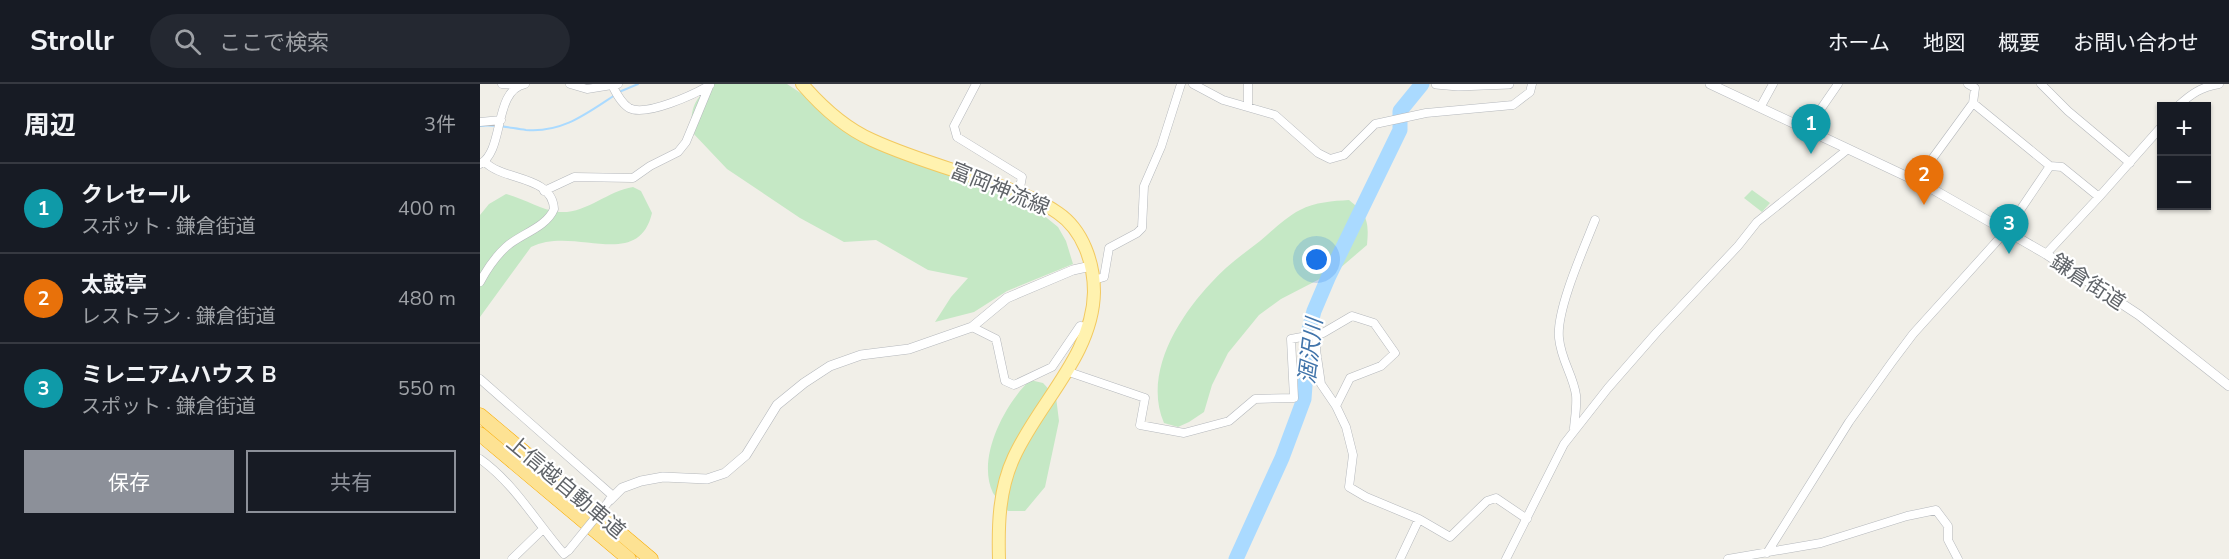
<!DOCTYPE html>
<html lang="ja">
<meta charset="utf-8">
<style>
body{margin:0;font-family:"Nunito Sans","Noto Sans JP",sans-serif;background:#242831;color:#f1f3f6}
.controls{position:absolute;right:18px;top:18px;display:grid;overflow:hidden;border-radius:0px;box-shadow:0 2px 4px #0004}
.controls button{width:54px;height:54px;display:grid;place-items:center;padding:0;border:0;border-bottom:2px solid #363941;background:#171b24;color:#f1f3f6;font:30px sans-serif}
.you{position:absolute;left:837px;top:176px;width:21px;height:21px;margin:-15px;border:4px solid #fff;border-radius:50%;background:#1a73e8;box-shadow:0 0 0 9px #1a73e833}
.badge{display:grid;place-items:center;width:39px;height:39px;border-radius:50%;background:#8c9099;color:#fff;font-size:20px;font-weight:700}
.pin{position:absolute;translate:-50% -50px;filter:drop-shadow(0 2px 3px #0008)}
.pin::after{content:'';position:absolute;top:32px;width:21px;height:18px;background:inherit;clip-path:polygon(0 0,100% 0,50% 100%)}
.list{margin:0;padding:0;list-style:none}
h2{display:flex;justify-content:space-between;align-items:center;height:78px;margin:0;padding:0 24px;font-size:26px}
h2 small{font-size:20px;font-weight:400;color:#9ea1a6}
.list li{display:grid;grid-template-columns:39px 1fr auto;gap:18px;align-items:center;box-sizing:border-box;height:90px;padding:0 24px;border-top:2px solid #363941}
.list b{display:block;font-size:22px;white-space:nowrap}
.list p{margin:0;font-size:20px;white-space:nowrap;color:#9ea1a6}
.list em{font-size:20px;font-style:normal;color:#9ea1a6}
.actions{display:flex;gap:12px;padding:18px 24px}
.actions a{flex:1;padding:14px 0;border:2px solid #8c9099;border-radius:0px;text-align:center;font-size:21px;color:#8c9099}
.actions .main{background:#8c9099;color:#fff}
.icon{flex:none;width:33px;height:33px;fill:none;stroke:currentColor;stroke-width:2;stroke-linecap:round;stroke-linejoin:round}
.map{position:relative;flex:none;width:1749px;height:475px;overflow:hidden}
header{display:flex;align-items:center;gap:36px;box-sizing:border-box;height:84px;padding:0 30px;background:#171b24;border-bottom:2px solid #363941}
header strong{font-size:28px}
nav{display:flex;gap:33px;margin-inline-start:auto;font-size:21px}
.search{width:420px;height:54px;background:#242831;display:flex;align-items:center;gap:15px;box-sizing:border-box;padding:0 21px;border-radius:33px;color:#9ea1a6;font-size:22px}
main{display:flex}
aside{flex:1;background:#171b24}
.map>svg:first-child{display:block}
</style>
<header>
<strong>Strollr</strong>
<div class="search"><svg class="icon" aria-label="search" viewBox="0 0 24 24"><circle cx="10" cy="10" r="6"/><path d="M15 15l6 6"/></svg>ここで検索</div>
<nav><a>ホーム</a><a>地図</a><a>概要</a><a>お問い合わせ</a></nav>
</header>
<main>
<aside>
<h2>周辺<small>3件</small></h2>
<ul class="list">
<li><span class="badge" style="background:#0f9aa8">1</span><div><b>クレセール</b><p>スポット · 鎌倉街道</p></div><em>400 m</em></li>
<li><span class="badge" style="background:#e8710a">2</span><div><b>太鼓亭</b><p>レストラン · 鎌倉街道</p></div><em>480 m</em></li>
<li><span class="badge" style="background:#0f9aa8">3</span><div><b>ミレニアムハウス B</b><p>スポット · 鎌倉街道</p></div><em>550 m</em></li>
</ul>
<div class="actions"><a class="main">保存</a><a>共有</a></div>
</aside>
<div class="map">
<svg width="1749" height="475" viewBox="0 0 1749 475">
<rect width="100%" height="100%" fill="#f1efe8"/>
<path fill="#c5e8c5" d="M234,0H307L415,71L537,115L557,126L578,143L586,157L593,180L527,207L494,228L455,238L471,213L488,194L448,186L396,156L364,158L320,134L247,85L211,47C211,23 214,14 234,0Z
M153,103L161,107L172,129C158,188 94,141 51,163L0,233V131L9,120L26,110C45,115 61,126 79,128C106,130 127,107 153,103Z
M1272,106L1290,119L1282,128L1264,114Z
M869,116C888,131 889,138 887,161L859,185L801,215L779,231L748,269L732,301L724,328L709,338L698,343L684,339C663,290 698,234 731,199C745,183 763,170 780,157C792,147 806,133 820,126C835,118 853,117 869,116Z
M550,296L563,299L576,313L579,337L565,403L545,427H528C523,422 517,415 513,409C496,374 525,320 550,296Z"/>
<g fill="none" stroke-linecap="round" stroke-linejoin="round">
<path stroke="#aadaff" stroke-width="2" d="M139,8L158,0
M0,42C16,40 30,44 46,46C82,49 106,30 135,11"/>
<path stroke="#aadaff" stroke-width="15" d="M756,475L802,374L824,315L829,246L834,227L848,194L920,46V27L942,0"/>
<defs>
<path id="minor" d="M22,0L39,1
M90,0L107,5L138,0
M496,0L474,42L477,53L542,93L539,109
M713,0L743,16L795,31L838,69L850,75L864,71L895,40L946,29L1033,21L1050,8L1052,0
M768,0V22
M1488,0L1495,4L1493,19L1570,82
M1561,0L1588,27L1650,79
M132,1C136,9 141,19 149,24C166,33 215,10 230,1
M1281,22L1293,0
M1698,22C1711,10 1721,3 1739,0
M0,38L21,36
M1327,45L1358,0
M0,80C25,67 13,6 45,0
M1436,97L1493,19
M64,107L94,93L153,94L170,82L198,68L206,58L230,0
M1566,170L1619,113L1682,42
M614,196L624,193L629,164L657,149L662,144L664,102L681,63L701,0
M0,198C7,185 15,173 26,163C40,150 66,144 74,125C72,91 23,97 5,78
M492,243L516,255L525,297L534,301L572,283L600,242L609,243
M837,250L836,266L841,300L856,322L866,343L873,371L869,403L886,413L939,435L920,475
M586,287L665,314L660,341L704,349L749,337L775,315L814,314L811,255L843,249L872,232L894,239L915,269L901,282L870,294L856,322
M0,295L133,412
M1094,344C1095,333 1097,322 1096,311C1093,291 1081,276 1079,254C1076,226 1104,164 1115,136
M0,375C35,400 56,438 84,470L89,466
M939,435L970,453L1007,417L1016,414L1047,435
M1287,469L1369,338L1412,278L1433,250L1526,147L1570,82L1582,83L1619,113
M32,475L62,446
M1026,475L1084,360L1128,304L1177,248L1258,162L1277,138L1368,65
M1248,475L1341,459L1427,432L1456,426L1468,442V456L1478,475"/>
<path id="tertiary" d="M956,0L978,2L1029,0
M1230,0L1447,102L1526,147L1566,170L1659,231L1749,302
M129,417L142,404L161,397L183,393L227,395L245,389L266,371L297,321L324,299L350,282L381,271L429,265L492,243L527,214L593,186L611,182"/>
<path id="primary" d="M322,0C341,22 365,44 392,56C431,74 472,85 512,99C534,107 558,115 578,129C603,146 614,179 614,208C613,271 559,318 534,373C519,405 518,440 519,475"/>
<path id="motorway" d="M0,331L171,475
M0,350L149,475"/>
</defs>
<use href="#minor" stroke="#b5b8bc" stroke-width="9"/>
<use href="#tertiary" stroke="#b5b8bc" stroke-width="10"/>
<use href="#primary" stroke="#f2c960" stroke-width="14"/>
<use href="#motorway" stroke="#f9ab00" stroke-width="15"/>
<use href="#minor" stroke="#fff" stroke-width="8"/>
<use href="#tertiary" stroke="#fff" stroke-width="9"/>
<use href="#primary" stroke="#fff2af" stroke-width="12"/>
<use href="#motorway" stroke="#fde293" stroke-width="14"/>
<defs>
<path id="minor-bridge" d="M89,466L129,417"/>
</defs>
<use href="#minor-bridge" stroke="#b5b8bc" stroke-width="9" stroke-linecap="butt"/>
<use href="#minor-bridge" stroke="#fff" stroke-width="8"/>
</g>
<g text-anchor="middle" stroke-width="4.5" stroke-linejoin="round" paint-order="stroke">
<g font-size="21" fill="#5f6368" stroke="#fff">
<text transform="translate(520 105) rotate(22)" y="7">富岡神流線</text>
<text transform="translate(1608 198) rotate(33)" y="7">鎌倉街道</text>
<text transform="translate(86 403) rotate(40)" y="7">上信越自動車道</text>
</g>
<g font-size="22" font-style="italic" fill="#4174aa" stroke="#fff">
<text transform="translate(830 267) rotate(-83)" y="8">涸沢川</text>
</g>
</g>
</svg>
<div class="controls">
<button>+</button>
<button>−</button>
</div>
<div class="you"></div>
<div class="pin badge" style="left:1331px;top:70px;background:#0f9aa8">1</div>
<div class="pin badge" style="left:1444px;top:121px;background:#e8710a">2</div>
<div class="pin badge" style="left:1529px;top:170px;background:#0f9aa8">3</div>
</div>
</main>
